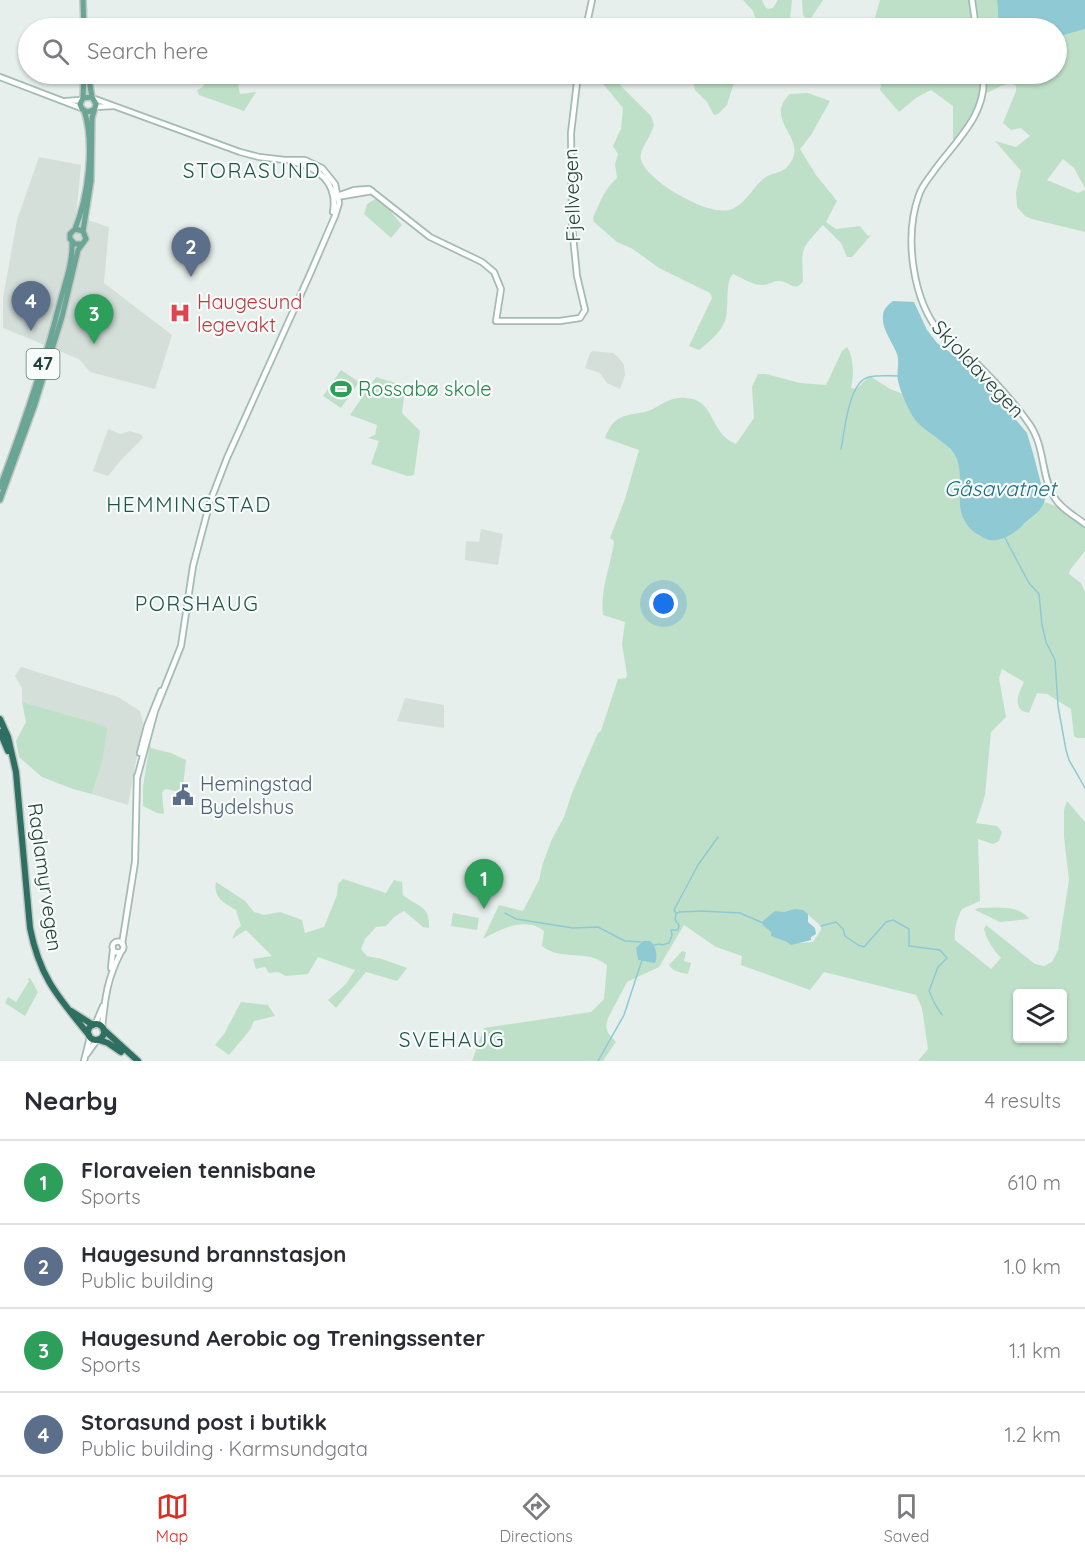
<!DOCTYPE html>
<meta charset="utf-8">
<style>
body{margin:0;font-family:Quicksand,sans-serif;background:#f2f2f3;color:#2b2b33}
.controls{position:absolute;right:18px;bottom:18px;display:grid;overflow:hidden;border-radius:6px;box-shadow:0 2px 4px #0004}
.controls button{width:54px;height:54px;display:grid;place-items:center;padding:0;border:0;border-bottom:2px solid #e1e1e2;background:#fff;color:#2b2b33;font:30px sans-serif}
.you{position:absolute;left:664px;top:604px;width:21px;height:21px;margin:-15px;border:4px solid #fff;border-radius:50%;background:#1a73e8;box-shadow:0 0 0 9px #1a73e833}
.badge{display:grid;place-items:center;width:39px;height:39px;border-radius:50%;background:#d93025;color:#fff;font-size:20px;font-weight:700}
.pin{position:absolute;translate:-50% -50px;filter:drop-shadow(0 2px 3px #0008)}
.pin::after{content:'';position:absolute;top:32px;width:21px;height:18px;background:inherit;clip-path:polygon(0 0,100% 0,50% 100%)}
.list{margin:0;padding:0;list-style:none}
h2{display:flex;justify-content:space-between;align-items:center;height:78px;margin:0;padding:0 24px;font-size:26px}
h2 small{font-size:20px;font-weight:400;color:#7c7c81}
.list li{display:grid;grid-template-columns:39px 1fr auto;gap:18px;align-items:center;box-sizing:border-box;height:84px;padding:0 24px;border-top:2px solid #e1e1e2}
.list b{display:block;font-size:22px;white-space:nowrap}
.list p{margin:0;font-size:20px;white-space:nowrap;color:#7c7c81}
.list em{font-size:20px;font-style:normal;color:#7c7c81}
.icon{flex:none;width:33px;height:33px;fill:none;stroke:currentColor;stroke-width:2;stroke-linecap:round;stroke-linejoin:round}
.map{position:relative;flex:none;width:1085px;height:1061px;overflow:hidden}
.search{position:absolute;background:#fff;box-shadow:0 2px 4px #0004;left:18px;right:18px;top:18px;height:66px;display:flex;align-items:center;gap:15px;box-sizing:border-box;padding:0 21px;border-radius:33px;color:#7c7c81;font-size:22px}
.sheet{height:414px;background:#fff}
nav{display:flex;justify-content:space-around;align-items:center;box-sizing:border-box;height:84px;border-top:2px solid #e1e1e2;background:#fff;font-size:16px;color:#7c7c81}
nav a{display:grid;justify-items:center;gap:3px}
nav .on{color:#d93025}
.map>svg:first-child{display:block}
</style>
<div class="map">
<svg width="1085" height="1061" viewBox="0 0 1085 1061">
<rect width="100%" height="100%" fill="#e6efeb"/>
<path fill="#d4dfda" d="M39,157L81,165L76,216L109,227L104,283L172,335L155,389L90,372L79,359L3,328V298L17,220Z
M593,351L613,353L619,358L624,365L625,375L620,389L607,383L600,373L585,368L590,353Z
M108,429L120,434L130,431L142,435L143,438L122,459L108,476L93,471Z
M481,529L503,534L498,565L465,560L466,541L479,542Z
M21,667L118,697L140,711L143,723L128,805L92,794L103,759L106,728L93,722L22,702V688L15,676Z
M405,698L444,705V728L397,721Z"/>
<path fill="#bfe0c8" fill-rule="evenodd" d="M743,0H762L765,7L768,9L773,8L778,0H792L789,28H759L753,11Z
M802,0H823L811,18H806L803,15Z
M880,0H997L999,28H877L875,17Z
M1085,29V188L1074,168L1063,159L1047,180L1078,193L1085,190V232L1032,219L1025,216L1017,207L1016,192L1021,171L995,141L1016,147L1030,136L1021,128L1011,130L1003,123L1016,91V86C1008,79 996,90 986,93L969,122L953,142V106L931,90L916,98L899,112L880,90L884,74H1056L1057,37Z
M209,74H236L240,94L256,92L244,111L199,95L197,90C205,87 205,83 205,75Z
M595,74H609L651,116L654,125C645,152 628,154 656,179C670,192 716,219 734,208C746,202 753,188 763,179C775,170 783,176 792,160C805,137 763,119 790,94L808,93L830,101L811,135L800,149L816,175L837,201L826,222L836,229L860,226L868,236L871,235L852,257H847L841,243L823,225C799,251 802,248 803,281C794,294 790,280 778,281C774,281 769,284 764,285C753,286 743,278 733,274C724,284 730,307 725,321C721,332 708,343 699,350L689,346L712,298L710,293L659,268L633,249L617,242L594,222L593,218C599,204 605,188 617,178L615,164L618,154L613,146L621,129L623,108Z
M692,74H768C759,85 749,78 736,76L727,105L718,114L714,115L707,102L695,90Z
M379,197L402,225L391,238L364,214L367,204Z
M847,347C854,357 854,376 851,388L856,389L870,376L890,389L903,394C911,426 937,432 955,455C969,475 948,508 971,529C976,533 980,537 987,538C1002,539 1008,537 1020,527C1027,522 1042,510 1045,502L1061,508L1085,524V551L1070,570L1069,574L1081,583L1085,592V738H1077L1074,736L1071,709L1047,694L1037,693L1029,713L1022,711C1013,703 1020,691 1024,682L1002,669L999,678L1006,717L991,732L985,795L976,823L997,826L1002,832L999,841L993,844L978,839L980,901L962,909C957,919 954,928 955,940L991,969L1001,958C993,949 987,941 984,929L986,925L1035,964L1044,966L1052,962L1058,950L1069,880L1064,837V810L1067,801L1085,822V1061H918L928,1049L922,1008L916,995L824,972L810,990L741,965L742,956L716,947L684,925L659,967L627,982L608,1018L606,1026L608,1033L616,1042L603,1061H472L484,1028L591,1012L604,999L607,965C585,948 562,962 542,946L544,931C526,916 500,929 483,939L499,905L523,911L539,880L543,863L552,839L564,817L572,793L598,733L601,731L618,679L626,678L627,675L622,644L625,622L603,615C600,589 611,566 614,541L610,538L625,499L639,450L605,438C614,415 623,416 645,412C657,409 665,399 679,398C717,395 707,433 736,444L754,418L752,387L758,374H766L800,383L826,385L842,351ZM805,912L821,926V930L813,942L800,943L793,940ZM1018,993H1062V1038H1018Z
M341,370L359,382L341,408L323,396Z
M376,377L402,385L405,389L402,413L420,431L414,475L407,476L371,464L379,441L368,438L375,435L377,425L350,415Z
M22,702L93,722L107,728L103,759L92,794L73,789L42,777L19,757L16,741L26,722Z
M150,742L151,748L171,753L186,760C185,768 184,785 181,792L165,789L162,793L164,814L157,813L143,806V787Z
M343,879L386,893L394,880L402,882L403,895C419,908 430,905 429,928L423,927L404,911L394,917L386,926L376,927L365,939L361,949L367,956L382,959L407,968L397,981L366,972L336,1008L328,1000L346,984L355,970L318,957L308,974L286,976L278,972L269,973L265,967L256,969L253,959L272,956L246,930L232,939L236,930L241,926L236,910C224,903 213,898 216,882L245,901L254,912L264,915L280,912L302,920L305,933L324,927L337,895L338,884Z
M978,908C996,908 1018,904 1029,919L1000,922L975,910Z
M453,913L479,918L477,930L451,926Z
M682,951L686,952L684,961L691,963L688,974C681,973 672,971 669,965Z
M30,978L38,992L25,1016L5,1003L8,997L16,1002L29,981L28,979Z
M241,1002L268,1005L275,1016L254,1021L250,1030L229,1055L215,1045L224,1034Z"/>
<path fill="#8ec9d4" d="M997,0H1085V29L1057,37L1056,28H999Z
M893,301L914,302L927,330L937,343L971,367L1027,433L1033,453L1045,499C1043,512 1030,517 1022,526C1015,533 1001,542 990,540C984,539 979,535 974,532C949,512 966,484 957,459C952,445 927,433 917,422C909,413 901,393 898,381C896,372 900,364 897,354C893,343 881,328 883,316C883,309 888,305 893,301Z
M795,909L803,910L808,914V922L815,928L816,934L811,937V940L791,945L787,942L771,936V932L763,925V921L775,911L784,912Z
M643,941H650C656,945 658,957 655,963L638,960L636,948Z"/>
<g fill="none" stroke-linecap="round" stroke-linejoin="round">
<path stroke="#8ec9d4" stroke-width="1.5" d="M841,449C845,431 848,382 869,377C878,375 888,376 898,376
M1005,538L1029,583L1039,594L1042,625L1046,642L1055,660L1058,706L1066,750L1069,760L1085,788
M505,913L516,919L573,928L598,927L625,941L641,942
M676,913L674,910L698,865L718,837
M821,926L836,922L843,929L845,936L858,945L864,947L886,922L893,920L909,929V946L940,950L947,958L938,967L929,991L935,1004L942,1015
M654,945L660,944L662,945L669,943L672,935L671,930H678L679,925L675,920L676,914L679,912L702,911L740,913L763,923
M598,1061L624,1015L642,960"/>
<defs>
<path id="secondary" d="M972,0L976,28
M586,28L592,0
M983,74C988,112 958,139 936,168C930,177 922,185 919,195C904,236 912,300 941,334C951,345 964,353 976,363C991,377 1018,407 1030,425C1045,447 1041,476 1054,497C1061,509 1075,516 1085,524
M0,77L81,108
M95,99L240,152L259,157L285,160
M66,101L81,100
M96,107L113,106
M293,162C319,167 338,184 333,212
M334,197L354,190L369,189L430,237L482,262L494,272L501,289L496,321H560L580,318L585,310L577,276L572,226L571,133L578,74
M337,197L372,191
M140,753L147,726L161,691
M137,778L155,711L181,646L193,566L210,502L227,458L310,274L335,216L339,203L335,184L322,168L305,160H284
M112.5 947a5.5 5.5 0 1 1 11 0a5.5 5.5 0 1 1-11 0Z
M122,944L135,862L137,776
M111,968L113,950
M95,1025L103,1006
M102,1028C105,998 107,979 121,952
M87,1054L97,1040
M84,1061L90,1037"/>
<path id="primary" d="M83,0L84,28
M88,74L92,97
M83,98L84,74
M75,229C88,197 95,144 84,110
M83,231L91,181L92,118L96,104L92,97L83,98L80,104L82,109L87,112L94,110
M0,487C23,426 44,365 60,302C65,283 73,262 72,242
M0,500L34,407L62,317L78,250L86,239L83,231L75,229L70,234V239L75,244H80"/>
<path id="highway" d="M0,719L8,737L16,772L30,928C40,978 58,997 89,1035
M0,732L8,751
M71,1011L93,1025
M88 1032a8 8 0 1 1 16 0a8 8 0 1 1-16 0Z
M104,1030L138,1061
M99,1040L108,1043L121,1052"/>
</defs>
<use href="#secondary" stroke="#a4bbb3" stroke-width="8"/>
<use href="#primary" stroke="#c2cac8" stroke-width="8"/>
<use href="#highway" stroke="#c2cac8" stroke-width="9"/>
<use href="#secondary" stroke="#fff" stroke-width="4.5"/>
<use href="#primary" stroke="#6aa596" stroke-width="5"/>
<use href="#highway" stroke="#2f6f62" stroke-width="6"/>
</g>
<defs>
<symbol id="hospital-bare" viewBox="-9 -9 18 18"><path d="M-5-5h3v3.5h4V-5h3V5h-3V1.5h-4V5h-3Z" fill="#e0444e" stroke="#f7fbf9" stroke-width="2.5" paint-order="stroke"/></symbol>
<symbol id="stadium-bare" viewBox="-9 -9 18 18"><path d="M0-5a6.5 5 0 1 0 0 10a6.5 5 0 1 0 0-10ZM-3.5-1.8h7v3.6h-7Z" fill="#2e9e5b" stroke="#f7fbf9" stroke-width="2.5" paint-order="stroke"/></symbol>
<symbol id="civic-bare" viewBox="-9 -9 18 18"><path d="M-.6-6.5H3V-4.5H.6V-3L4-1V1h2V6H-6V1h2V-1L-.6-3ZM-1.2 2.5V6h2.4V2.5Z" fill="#5c6f8a" stroke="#f7fbf9" stroke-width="2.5" paint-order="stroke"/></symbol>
</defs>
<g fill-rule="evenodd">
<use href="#hospital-bare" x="165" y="298" width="30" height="30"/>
<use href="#stadium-bare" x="326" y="374" width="30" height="30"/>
<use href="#civic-bare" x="168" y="780" width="30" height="30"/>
</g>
<g text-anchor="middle" stroke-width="4.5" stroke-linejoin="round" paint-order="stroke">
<rect fill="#f7fbf9" stroke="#637a73" stroke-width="1.5" x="26.5" y="349" width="33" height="30" rx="4.5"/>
<g font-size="18" font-weight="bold" fill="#24423a">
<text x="43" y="370">47</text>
</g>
<g font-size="20" fill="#24423a" stroke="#f7fbf9">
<text transform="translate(572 195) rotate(-92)" y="7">Fjellvegen</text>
<text transform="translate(978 369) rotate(47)" y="7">Skjoldavegen</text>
<text transform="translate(45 877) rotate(82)" y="7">Raglamyrvegen</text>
</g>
<g font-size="20" fill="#be3a42" stroke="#f7fbf9" text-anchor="start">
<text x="197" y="309">Haugesund<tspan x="197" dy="23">legevakt</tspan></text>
</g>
<g font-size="20" fill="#27864d" stroke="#f7fbf9" text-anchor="start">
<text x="358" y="396">Rossabø skole</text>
</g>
<g font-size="20" fill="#4e5e75" stroke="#f7fbf9" text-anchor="start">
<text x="200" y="791">Hemingstad<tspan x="200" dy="23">Bydelshus</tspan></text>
</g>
<g font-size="21" letter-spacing="1.5" fill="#1f5548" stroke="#f7fbf9">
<text x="252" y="178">STORASUND</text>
<text x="189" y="512">HEMMINGSTAD</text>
<text x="197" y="611">PORSHAUG</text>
<text x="452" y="1047">SVEHAUG</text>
</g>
<g font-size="21" font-style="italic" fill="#1c6f80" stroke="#f7fbf9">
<text x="1000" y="496">Gåsavatnet</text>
</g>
</g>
</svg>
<div class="controls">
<button><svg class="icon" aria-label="layers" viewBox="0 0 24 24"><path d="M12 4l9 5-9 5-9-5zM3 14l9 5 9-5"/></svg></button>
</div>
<div class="you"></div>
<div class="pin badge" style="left:484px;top:909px;background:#2e9e5b">1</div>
<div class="pin badge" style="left:191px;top:277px;background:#5c6f8a">2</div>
<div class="pin badge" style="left:94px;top:344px;background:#2e9e5b">3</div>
<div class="pin badge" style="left:31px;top:331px;background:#5c6f8a">4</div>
<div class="search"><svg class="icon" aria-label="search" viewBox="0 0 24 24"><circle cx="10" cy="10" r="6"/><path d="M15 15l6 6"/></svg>Search here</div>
</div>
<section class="sheet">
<h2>Nearby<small>4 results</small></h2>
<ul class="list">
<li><span class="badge" style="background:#2e9e5b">1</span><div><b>Floraveien tennisbane</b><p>Sports</p></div><em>610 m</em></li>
<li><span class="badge" style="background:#5c6f8a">2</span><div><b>Haugesund brannstasjon</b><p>Public building</p></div><em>1.0 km</em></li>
<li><span class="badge" style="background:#2e9e5b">3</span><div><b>Haugesund Aerobic og Treningssenter</b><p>Sports</p></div><em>1.1 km</em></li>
<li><span class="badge" style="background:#5c6f8a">4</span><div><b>Storasund post i butikk</b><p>Public building · Karmsundgata</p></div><em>1.2 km</em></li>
</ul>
</section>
<nav>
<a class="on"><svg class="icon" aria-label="map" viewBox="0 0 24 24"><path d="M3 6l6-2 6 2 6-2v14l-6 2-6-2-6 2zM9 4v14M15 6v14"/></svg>Map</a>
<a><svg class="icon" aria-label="directions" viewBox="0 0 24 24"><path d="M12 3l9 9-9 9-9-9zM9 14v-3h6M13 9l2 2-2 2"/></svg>Directions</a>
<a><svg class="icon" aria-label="saved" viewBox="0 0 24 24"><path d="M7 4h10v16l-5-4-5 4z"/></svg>Saved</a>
</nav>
